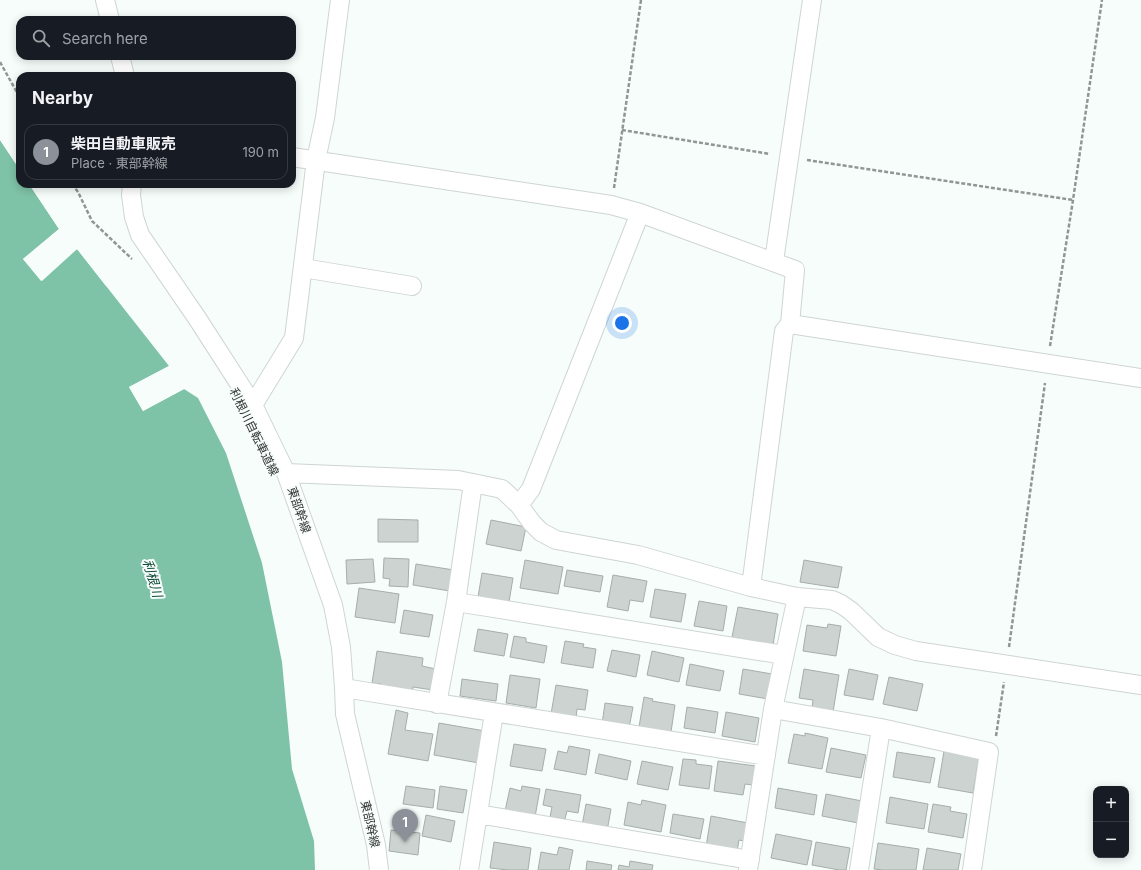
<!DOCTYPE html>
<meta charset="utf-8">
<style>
body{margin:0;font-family:Inter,"Noto Sans JP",sans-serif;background:#242831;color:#f1f3f6}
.controls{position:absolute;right:12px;bottom:12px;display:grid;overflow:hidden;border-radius:8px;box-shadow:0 2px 10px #0003}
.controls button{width:36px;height:36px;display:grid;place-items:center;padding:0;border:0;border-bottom:1px solid #363941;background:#171b24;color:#f1f3f6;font:20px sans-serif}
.you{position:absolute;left:622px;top:323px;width:14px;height:14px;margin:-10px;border:3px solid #fff;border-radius:50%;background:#1a73e8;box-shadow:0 0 0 6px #1a73e833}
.badge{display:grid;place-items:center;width:26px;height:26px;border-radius:50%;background:#8c9099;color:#fff;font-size:13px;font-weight:700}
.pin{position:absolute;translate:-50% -33px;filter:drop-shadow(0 1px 2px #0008)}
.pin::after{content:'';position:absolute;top:21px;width:14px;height:12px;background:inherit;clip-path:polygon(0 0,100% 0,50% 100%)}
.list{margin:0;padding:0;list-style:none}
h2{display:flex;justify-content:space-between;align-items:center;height:52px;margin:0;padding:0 16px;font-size:17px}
h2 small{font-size:13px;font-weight:400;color:#9ea1a6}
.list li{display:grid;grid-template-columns:26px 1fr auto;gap:12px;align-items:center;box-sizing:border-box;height:56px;margin:0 8px 8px;padding:0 8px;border:1px solid #363941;border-radius:12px}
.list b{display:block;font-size:15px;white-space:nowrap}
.list p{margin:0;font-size:13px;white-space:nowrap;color:#9ea1a6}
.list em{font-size:13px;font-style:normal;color:#9ea1a6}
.icon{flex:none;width:22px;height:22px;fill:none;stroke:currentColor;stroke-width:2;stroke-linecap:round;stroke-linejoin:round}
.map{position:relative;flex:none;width:1141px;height:870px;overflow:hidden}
.search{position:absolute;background:#171b24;box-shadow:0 2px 10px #0003;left:16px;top:16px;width:280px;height:44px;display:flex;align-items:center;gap:10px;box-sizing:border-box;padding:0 14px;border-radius:12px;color:#9ea1a6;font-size:15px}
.panel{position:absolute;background:#171b24;box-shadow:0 2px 10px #0003;left:16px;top:72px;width:280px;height:116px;border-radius:12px}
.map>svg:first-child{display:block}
</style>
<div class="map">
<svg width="1141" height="870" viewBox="0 0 1141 870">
<rect width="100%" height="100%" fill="#f6fdfa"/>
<path fill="#7ec3a8" d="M0,140L20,170V184H29L59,229L23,259L42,281L77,249L169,366L129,387L143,411L184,389L198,398L226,453L262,563L282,662L292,769L314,841L315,870H0Z"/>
<path fill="#f6fdfa" d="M0,138L20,167V170L0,140Z
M29,184H32L61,229L26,260L42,278L78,247L107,284L106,286L77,249L41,281L23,259L59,229Z
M169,366L170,368L131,388L144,409L183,387L184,389L143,411L129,387Z"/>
<path fill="#ccd3d0" stroke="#a6adaa" d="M378,519L418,520V542H378Z
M491,520L526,527L521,551L486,544Z
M384,558L409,559L408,587L389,586L390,579L383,578Z
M373,559L375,582L347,584L346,560Z
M525,560L563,567L558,594L520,588Z
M804,560L842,567L838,588L800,582Z
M416,564L454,570L450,591L413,585Z
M567,570L603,576L600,592L564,586Z
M482,573L513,578L509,602L478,597Z
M613,575L647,581L643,602L630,600L628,611L607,607Z
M359,588L399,594L395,623L355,617Z
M655,589L686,594L681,622L650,617Z
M699,601L727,606L723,631L694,626Z
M738,607L778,614L773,645L732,637Z
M404,610L433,615L429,637L400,633Z
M828,624L841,626L836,656L803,651L807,625L827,628Z
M478,629L508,634L504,656L474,651Z
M514,636L526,638V642L547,646L544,663L510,657Z
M565,641L584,644L583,647L596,649L593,668L561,663Z
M612,650L640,655L636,677L607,671Z
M377,651L423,658L422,666L436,669L433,690L413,687L412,694L381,690V684L372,683Z
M652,651L684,658L679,682L647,675Z
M690,664L724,671L720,691L686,685Z
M743,669L778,675L774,700L739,694Z
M804,669L839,675L833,712L812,708L813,700L799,698Z
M849,669L878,675L873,700L844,695Z
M510,675L540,679L536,708L506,703Z
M889,677L923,684L917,711L883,704Z
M462,679L498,684L496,701L460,696Z
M556,685L588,690L585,710L577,709L576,718L551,714Z
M644,697L653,699L652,701L675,705L671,732L639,727Z
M605,703L633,707L629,728L602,724Z
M687,707L718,712L715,733L684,728Z
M396,710L408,713L405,730L433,734L428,761L388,754Z
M726,712L759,718L755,742L722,736Z
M439,723L485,731L479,763L434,755Z
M805,733L828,738L822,769L788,763L794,734L805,736Z
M514,744L546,749L542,771L510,766Z
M569,746L590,750L586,775L554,769L558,751L567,753Z
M831,748L866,755L861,778L826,772Z
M944,751L979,757L973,793L938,787Z
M897,752L935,758L930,783L893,777Z
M599,754L631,761L627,780L595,773Z
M683,759L696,760V764L712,766L709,789L679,785Z
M642,761L673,767L668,790L637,784Z
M718,761L756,766L753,785L745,784L743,795L714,791Z
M406,786L435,790L433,808L403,804Z
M440,786L467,790L463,813L437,809Z
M522,786L540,789L535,817L505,811L510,788L521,791Z
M778,788L817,795L814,815L775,808Z
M546,789L581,795L578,813L567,811L565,819L550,817L552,807L543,805Z
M826,794L862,801L858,823L822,816Z
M890,797L928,804L924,829L886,823Z
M642,800L666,805L661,832L624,825L628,802L641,805Z
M586,804L611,809L607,831L582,826Z
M933,804L951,807L950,811L967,814L963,838L928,832Z
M673,814L704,819L700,839L670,833Z
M426,815L455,821L451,842L422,836Z
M711,816L748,823L744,841L739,840L737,852L706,847Z
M391,830L420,833L418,855L389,851Z
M776,834L812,841L807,865L771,858Z
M494,842L531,848L528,870H508L490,868Z
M816,842L850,848L846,870H839L812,865Z
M878,843L919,849L916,870H883L874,869Z
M559,847L573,850L569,870H538L541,852L557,855Z
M927,848L961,854L958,870H923Z
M587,861L612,865L611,870H586Z
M630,861L653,865L652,870H618L619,865L629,867Z"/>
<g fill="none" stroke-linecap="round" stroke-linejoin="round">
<defs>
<path id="street" d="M105,0L110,20
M120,56L125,76
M292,157L611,205L640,213L795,270L790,324L1141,378
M132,184L131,195L134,217L140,235L197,318L253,405L286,473L333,605L341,647L344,688L345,714L376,845L379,870
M774,261L812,0
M303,268L412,286
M253,405L294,338L316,160L325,118L340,0
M286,473L458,480L502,489L519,505L532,523L541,532L556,540L638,555L751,587L797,597L832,600L841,604L851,611L878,637L895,645L916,651L1141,685
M519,505L531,489L640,213
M751,587L784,331L790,324
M456,602L784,655
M344,688L766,756
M437,704L456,602L473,483
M773,709L881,728L989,752L972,870
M478,814L750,860
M469,870L494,713
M748,870L773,709L797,597
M859,870L881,728"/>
</defs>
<use href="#street" stroke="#ced5d2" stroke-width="20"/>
<path stroke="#919593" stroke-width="2.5" stroke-dasharray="4 2" stroke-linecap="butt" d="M0,62L20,98
M622,130L770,154
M807,160L1073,200
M72,184L78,192L92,221L132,259
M614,188L641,0
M1050,346L1073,200L1102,0
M1009,647L1045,383
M996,736L1004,682"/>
<use href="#street" stroke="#fff" stroke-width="18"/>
</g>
<g text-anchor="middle" stroke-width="4" stroke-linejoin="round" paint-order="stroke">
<g font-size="12" fill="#323433" stroke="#f6fdfa">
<text transform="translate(254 432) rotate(64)" y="4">利根川自転車道線</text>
<text transform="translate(299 510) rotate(71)" y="4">東部幹線</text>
<text transform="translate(370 824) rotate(77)" y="4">東部幹線</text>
</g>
<g font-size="13" font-style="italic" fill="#154d3b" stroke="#f6fdfa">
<text transform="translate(153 578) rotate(74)" y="5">利根川</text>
</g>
</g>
</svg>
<div class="controls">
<button>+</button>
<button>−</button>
</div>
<div class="you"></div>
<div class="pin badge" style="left:405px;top:842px">1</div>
<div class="search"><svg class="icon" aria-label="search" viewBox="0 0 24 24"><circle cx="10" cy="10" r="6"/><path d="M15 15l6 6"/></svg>Search here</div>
<section class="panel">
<h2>Nearby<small></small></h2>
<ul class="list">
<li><span class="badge">1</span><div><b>柴田自動車販売</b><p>Place · 東部幹線</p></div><em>190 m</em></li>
</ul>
</section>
</div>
